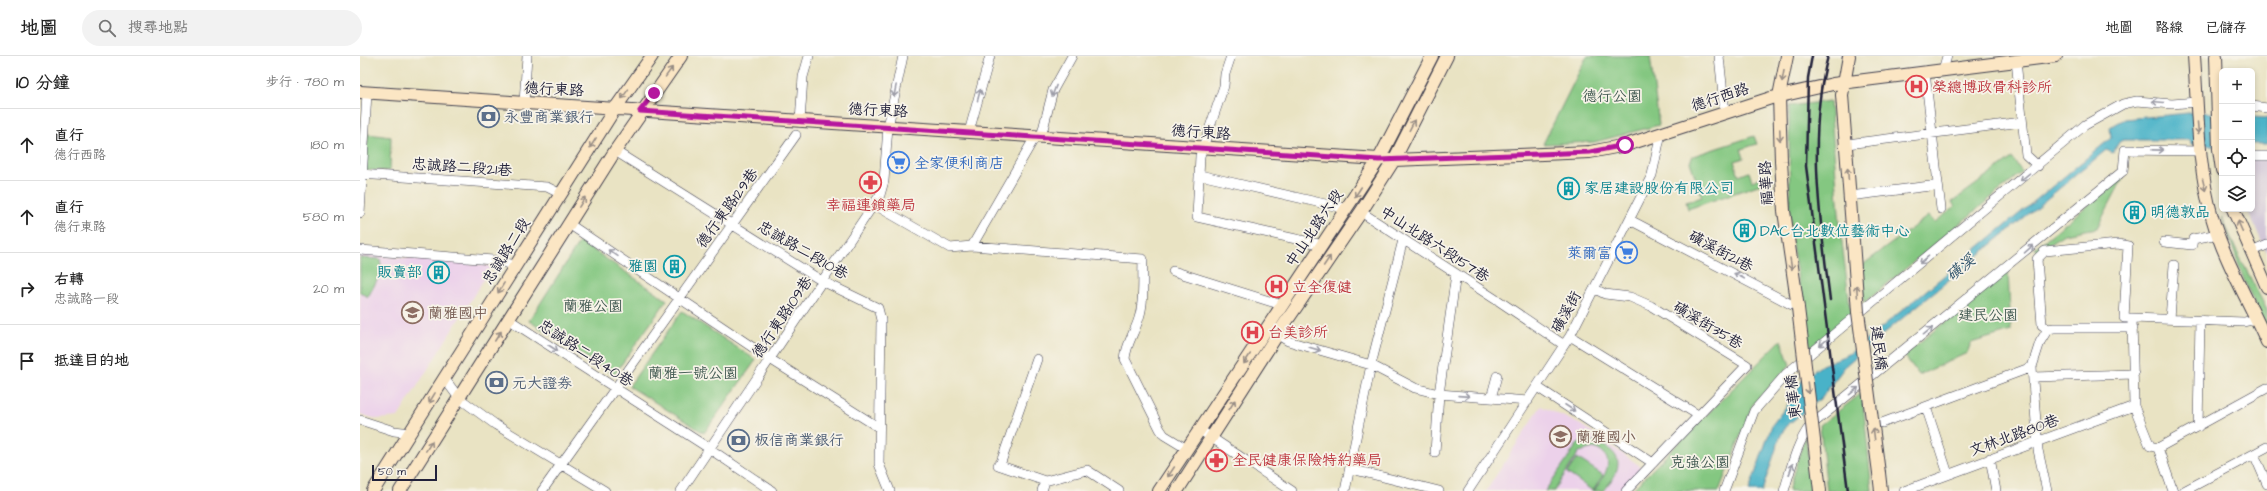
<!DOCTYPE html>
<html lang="zh-TW">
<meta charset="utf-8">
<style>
body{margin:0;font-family:"Architects Daughter","LXGW WenKai TC",sans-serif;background:#f2f2f2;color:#222}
.controls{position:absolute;right:12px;top:12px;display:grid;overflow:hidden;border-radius:6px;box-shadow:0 2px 6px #0003}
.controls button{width:36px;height:36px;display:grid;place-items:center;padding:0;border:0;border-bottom:1px solid #e0e0e0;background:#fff;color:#222;font:20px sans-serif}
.scale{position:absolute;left:12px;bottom:10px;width:65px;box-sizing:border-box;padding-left:4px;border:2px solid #22223b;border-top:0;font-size:11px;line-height:14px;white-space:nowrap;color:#22223b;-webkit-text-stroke:3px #f7f3e8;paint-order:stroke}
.stop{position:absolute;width:12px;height:12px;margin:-9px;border:3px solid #b5179e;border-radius:50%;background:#fff}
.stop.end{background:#b5179e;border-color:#fff;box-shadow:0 1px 4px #0008}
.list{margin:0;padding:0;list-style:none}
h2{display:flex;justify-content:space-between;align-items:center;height:52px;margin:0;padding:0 16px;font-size:17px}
h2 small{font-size:13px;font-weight:400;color:#767676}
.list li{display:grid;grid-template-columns:26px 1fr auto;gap:12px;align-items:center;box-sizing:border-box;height:72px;padding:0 16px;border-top:1px solid #e0e0e0}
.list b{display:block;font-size:15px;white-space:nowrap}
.list p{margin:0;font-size:13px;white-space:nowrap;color:#767676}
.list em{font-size:13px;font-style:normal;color:#767676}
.icon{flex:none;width:22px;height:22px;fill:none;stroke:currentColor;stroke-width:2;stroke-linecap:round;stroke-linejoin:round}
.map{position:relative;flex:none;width:1907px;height:435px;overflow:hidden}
header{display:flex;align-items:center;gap:24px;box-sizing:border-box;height:56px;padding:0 20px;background:#fff;border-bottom:1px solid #e0e0e0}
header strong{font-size:19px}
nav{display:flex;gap:22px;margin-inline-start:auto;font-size:14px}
.search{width:280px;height:36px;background:#f2f2f2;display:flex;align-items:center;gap:10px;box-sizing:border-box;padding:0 14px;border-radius:22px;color:#767676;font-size:15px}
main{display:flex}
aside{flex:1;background:#fff}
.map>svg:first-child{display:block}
</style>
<header>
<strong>地圖</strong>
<div class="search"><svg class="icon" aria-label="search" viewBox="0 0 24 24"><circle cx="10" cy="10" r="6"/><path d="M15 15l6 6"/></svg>搜尋地點</div>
<nav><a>地圖</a><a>路線</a><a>已儲存</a></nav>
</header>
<main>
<aside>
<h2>10 分鐘<small>步行 · 780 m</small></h2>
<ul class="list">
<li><svg class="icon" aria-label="ahead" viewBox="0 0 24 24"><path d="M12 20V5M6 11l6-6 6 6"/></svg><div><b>直行</b><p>德行西路</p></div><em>180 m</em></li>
<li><svg class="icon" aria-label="ahead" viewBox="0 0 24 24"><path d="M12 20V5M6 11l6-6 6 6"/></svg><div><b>直行</b><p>德行東路</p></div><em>580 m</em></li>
<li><svg class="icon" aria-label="right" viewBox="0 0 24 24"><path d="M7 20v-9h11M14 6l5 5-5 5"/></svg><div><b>右轉</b><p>忠誠路一段</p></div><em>20 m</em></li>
<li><svg class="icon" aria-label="arrive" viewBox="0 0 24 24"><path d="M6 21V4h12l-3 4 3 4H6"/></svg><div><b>抵達目的地</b></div></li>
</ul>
</aside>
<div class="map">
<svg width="1907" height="435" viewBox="0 0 1907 435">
<rect width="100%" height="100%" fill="#f7f3e8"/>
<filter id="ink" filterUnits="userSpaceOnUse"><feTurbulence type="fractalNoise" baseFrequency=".025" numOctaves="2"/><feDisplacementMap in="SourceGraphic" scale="8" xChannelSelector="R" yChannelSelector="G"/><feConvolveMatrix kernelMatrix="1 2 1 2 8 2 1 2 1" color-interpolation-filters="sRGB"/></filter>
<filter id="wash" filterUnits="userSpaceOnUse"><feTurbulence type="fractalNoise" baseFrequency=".012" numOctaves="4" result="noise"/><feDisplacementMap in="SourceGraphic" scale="16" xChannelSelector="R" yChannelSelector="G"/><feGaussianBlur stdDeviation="0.9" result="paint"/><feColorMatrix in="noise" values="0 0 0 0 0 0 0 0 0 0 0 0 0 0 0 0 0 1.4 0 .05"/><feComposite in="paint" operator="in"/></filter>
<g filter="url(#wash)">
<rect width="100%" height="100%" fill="#e9e3c3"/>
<path fill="#ecd1ea" d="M0,198L132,210L38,361L17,363L0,358Z
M1181,350L1221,369L1286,414L1264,435H1126Z"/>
<path fill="#cbbfd5" d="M1892,103H1907V197L1887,153H1892Z"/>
<path fill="#84c781" stroke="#53745e" d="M1227,0H1290L1299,69L1235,86L1183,88Z
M1470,45L1480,170L1491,259L1450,292L1430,177L1429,50Z
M8,78L31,81L30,115L5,114Z
M1394,80L1397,88L1381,93L1384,102L1374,105L1379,120L1389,116L1392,125L1408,119L1410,125L1328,153L1326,146L1342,141L1330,106L1333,100Z
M1652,102L1662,116L1504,247L1501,210L1568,160L1575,166L1595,151L1592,146Z
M1764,120L1737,172L1704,178L1677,195L1675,192Z
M1862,161L1876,194L1907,254V275L1884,224Z
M220,185L307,244L254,319L169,265Z
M0,202L20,203L22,215L8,241L0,236Z
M1648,215L1651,275L1611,287L1607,297L1559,319L1544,299Z
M322,255L396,304L344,377L269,330Z
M1421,284L1430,309L1393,348L1359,435H1271Z
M1502,337L1512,435H1467L1460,369Z
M1445,380L1453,435H1428Z
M1232,385C1246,389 1264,399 1256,416C1254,423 1247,429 1243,435H1234C1244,420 1259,402 1234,392L1219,396L1194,435H1185L1216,390L1220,386Z
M1217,402L1243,419L1233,435L1207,417Z"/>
<path fill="#49b2c8" stroke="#366a82" d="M1839,56L1862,58V89H1831L1830,84H1763L1759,86L1753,97L1746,94L1487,308L1461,342L1425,371L1420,381L1402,435H1389L1412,369L1432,343L1443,323L1462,309L1489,298L1751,82L1750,71L1765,63Z
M1892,61L1907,62V88H1892Z"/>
</g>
<g filter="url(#ink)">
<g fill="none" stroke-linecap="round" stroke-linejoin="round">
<defs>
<path id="street" d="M871,0L865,18L864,30L840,100L837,161L963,189
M1359,0L1365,57
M1656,5L1666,99L1678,110
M1583,14L1587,0
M1565,17L1581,153
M164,47L167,0
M1892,50L1907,52
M440,66L443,21L449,0
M609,76L630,0
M681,81L693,34L712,0
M1487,88L1662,66
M255,95L462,225L518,252L521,264L519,408L530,435
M1892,100H1907
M0,118L187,131L201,138
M840,119L987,153
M1490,140L1578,129
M515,149L590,192L612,190L783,203C782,221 785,244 779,262C775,276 766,288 765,303L800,373L804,379L827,393
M1001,156L1135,243
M0,157L7,37
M1270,164L1438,252
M209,168L410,303L518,371
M1804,186L1832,189L1833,183L1858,178
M612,190L675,81
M0,194L133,204L155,209
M1891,196L1907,189
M813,215L922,249
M1235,233L1245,238L1270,241L1291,250L1387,309L1266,435
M1139,245L1204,289
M148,263L350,393L412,435
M1810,263L1814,209
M1688,273L1682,269L1677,203L1685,195L1758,188L1768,190L1764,262H1772
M913,276L928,285L1011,309L1055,332L1079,338L1168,345
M1210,280L1338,359
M1673,321L1774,318
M84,322L99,342L136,369L245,435
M1177,331L1293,407
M1131,342L1137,320
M1566,351L1588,418
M0,364L34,375L51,377
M1522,367L1672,311
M1838,371L1840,264
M840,374L932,435
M1798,392L1790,390L1774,350L1772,262L1884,266L1896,263
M1798,392L1907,332
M1798,392L1813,435
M1075,396L1079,338L1096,218
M1894,398L1907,428
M1630,402L1636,435
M638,409L685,425
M640,409L677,303
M991,413L1079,435
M685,425L727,414L759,435
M182,435L436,79
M321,435L520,139L524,125L528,71L543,0
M682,435L685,425
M985,435L1011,309L1043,184
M1108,435L1210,280L1292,119L1301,77
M1364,435L1394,355L1426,318L1725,69L1763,48L1777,45L1812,48L1836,46
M1424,435C1431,413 1436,388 1450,370L1763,115L1765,94L1840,95
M1544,435L1774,350
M1687,435L1678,394L1672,311L1680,286L1688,273L1694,272H1773
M1824,435L1907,391"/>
<path id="secondary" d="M1427,0L1419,40L1421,105L1424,155L1438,252
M1489,0L1482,39L1492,171
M1834,0C1838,54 1837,108 1852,161C1864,204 1889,245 1907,286
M1856,0L1859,93L1862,114
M0,36L1034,104L1230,96L1266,89L1411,42L1473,28L1696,0
M1873,153L1907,231
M1519,417L1521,435
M1459,426L1460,435
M13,435L254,54L292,0
M40,435L255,95L321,0
M799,435L1019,103L1072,0
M817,435L917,279L1001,156L1034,104L1087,0"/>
</defs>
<use href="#street" stroke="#403f4f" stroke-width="10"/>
<use href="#secondary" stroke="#403f4f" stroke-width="14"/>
<use href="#street" stroke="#fff" stroke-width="9"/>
<use href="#secondary" stroke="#fbe6c4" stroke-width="12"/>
<path stroke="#22223b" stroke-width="2.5" d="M1452,0L1448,22L1446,110L1488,435
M1468,0C1447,80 1460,164 1470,244"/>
<defs>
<path id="secondary-bridge" d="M1492,171L1498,256L1519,417
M1438,252L1459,426"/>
</defs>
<use href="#secondary-bridge" stroke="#403f4f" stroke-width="14" stroke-linecap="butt"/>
<use href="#secondary-bridge" stroke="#fbe6c4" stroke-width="12"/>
</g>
<defs><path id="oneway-shaft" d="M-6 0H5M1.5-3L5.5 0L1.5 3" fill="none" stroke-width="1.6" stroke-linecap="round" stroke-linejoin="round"/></defs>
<g stroke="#998e86">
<use href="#oneway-shaft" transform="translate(309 16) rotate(-54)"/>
<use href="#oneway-shaft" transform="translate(1423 20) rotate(100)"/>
<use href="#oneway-shaft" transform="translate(265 38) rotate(125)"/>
<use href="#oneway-shaft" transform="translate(1052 69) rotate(-63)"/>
<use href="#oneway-shaft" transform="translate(1838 72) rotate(85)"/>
<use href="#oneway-shaft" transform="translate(1420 79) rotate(88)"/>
<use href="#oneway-shaft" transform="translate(233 87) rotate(122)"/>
<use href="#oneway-shaft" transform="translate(1488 118) rotate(-94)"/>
<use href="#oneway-shaft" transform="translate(1844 129) rotate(76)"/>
<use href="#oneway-shaft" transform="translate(998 136) rotate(123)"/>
<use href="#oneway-shaft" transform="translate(222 146) rotate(-58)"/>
<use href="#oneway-shaft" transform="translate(1880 170) rotate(-114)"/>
<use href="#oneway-shaft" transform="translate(967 205) rotate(-56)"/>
<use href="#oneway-shaft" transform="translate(1431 208) rotate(81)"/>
<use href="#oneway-shaft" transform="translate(141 232) rotate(122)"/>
<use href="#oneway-shaft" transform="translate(1497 235) rotate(-94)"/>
<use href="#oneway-shaft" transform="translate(138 280) rotate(-57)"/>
<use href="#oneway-shaft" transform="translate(887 303) rotate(123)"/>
<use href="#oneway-shaft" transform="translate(1448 332) rotate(83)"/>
<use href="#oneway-shaft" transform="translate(72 342) rotate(121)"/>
<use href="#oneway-shaft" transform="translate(872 349) rotate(-58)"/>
<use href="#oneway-shaft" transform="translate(1514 378) rotate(-97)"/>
<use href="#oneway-shaft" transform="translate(69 390) rotate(-58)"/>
<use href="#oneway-shaft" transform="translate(811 416) rotate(124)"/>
</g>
<g stroke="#9c9ca7">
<use href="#oneway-shaft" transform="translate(535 35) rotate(101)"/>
<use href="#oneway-shaft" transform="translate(694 35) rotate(111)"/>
<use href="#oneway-shaft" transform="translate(619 39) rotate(-75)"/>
<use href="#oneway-shaft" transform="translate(1798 46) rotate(-175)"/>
<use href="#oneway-shaft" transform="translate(1798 94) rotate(1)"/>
<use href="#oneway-shaft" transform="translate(1665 121) rotate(140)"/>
<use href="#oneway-shaft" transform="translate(1669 193) rotate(-41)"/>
<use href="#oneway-shaft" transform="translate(253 197) rotate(-146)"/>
<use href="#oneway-shaft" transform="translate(1564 204) rotate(140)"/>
<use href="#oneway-shaft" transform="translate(1379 220) rotate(-152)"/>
<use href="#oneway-shaft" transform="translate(1568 275) rotate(-39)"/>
<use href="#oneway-shaft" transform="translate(1464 286) rotate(139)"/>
<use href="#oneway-shaft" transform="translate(193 292) rotate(33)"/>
<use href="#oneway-shaft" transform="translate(955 293) rotate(16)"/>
<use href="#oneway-shaft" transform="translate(1494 335) rotate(-39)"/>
<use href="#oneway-shaft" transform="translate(1104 340) rotate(4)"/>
<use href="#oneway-shaft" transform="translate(1210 352) rotate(33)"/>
<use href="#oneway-shaft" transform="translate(1431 413) rotate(-72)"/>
</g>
</g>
<g fill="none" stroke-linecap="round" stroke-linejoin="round" filter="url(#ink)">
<path stroke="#b5179e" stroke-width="5" d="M294,37L280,55L1019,104L1230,96L1265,89"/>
</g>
<defs>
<symbol id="hospital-ring" viewBox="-11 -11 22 22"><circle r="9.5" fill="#f7f3e8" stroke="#e0444e" stroke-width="1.5"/><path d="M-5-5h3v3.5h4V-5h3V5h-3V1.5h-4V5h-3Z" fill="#e0444e"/></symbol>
<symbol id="bank-ring" viewBox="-11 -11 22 22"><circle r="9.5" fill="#f7f3e8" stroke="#5c6f8a" stroke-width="1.5"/><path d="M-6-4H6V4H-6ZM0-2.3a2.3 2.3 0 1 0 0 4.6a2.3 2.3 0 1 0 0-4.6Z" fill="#5c6f8a"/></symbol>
<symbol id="supermarket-ring" viewBox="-11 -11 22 22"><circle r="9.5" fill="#f7f3e8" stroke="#3f7fe0" stroke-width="1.5"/><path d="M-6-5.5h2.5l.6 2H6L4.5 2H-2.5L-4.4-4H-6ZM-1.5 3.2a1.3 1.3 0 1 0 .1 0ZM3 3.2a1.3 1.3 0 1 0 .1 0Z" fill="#3f7fe0"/></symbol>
<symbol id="pharmacy-ring" viewBox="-11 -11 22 22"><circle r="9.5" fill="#f7f3e8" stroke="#e0444e" stroke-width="1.5"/><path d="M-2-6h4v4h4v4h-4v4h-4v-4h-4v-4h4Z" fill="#e0444e"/></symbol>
<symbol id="building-ring" viewBox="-11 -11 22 22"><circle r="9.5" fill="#f7f3e8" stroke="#0f9aa8" stroke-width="1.5"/><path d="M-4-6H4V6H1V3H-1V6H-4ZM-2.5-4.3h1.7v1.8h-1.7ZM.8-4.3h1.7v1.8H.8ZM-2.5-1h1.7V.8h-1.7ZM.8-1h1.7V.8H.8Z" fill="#0f9aa8"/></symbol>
<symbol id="school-ring" viewBox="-11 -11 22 22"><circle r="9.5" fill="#f7f3e8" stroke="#8d6e63" stroke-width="1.5"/><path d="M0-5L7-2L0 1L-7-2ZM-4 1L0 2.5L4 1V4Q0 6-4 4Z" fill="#8d6e63"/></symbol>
</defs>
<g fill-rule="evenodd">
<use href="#hospital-ring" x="1544" y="18" width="25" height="25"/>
<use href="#bank-ring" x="116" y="48" width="25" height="25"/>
<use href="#supermarket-ring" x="526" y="94" width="25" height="25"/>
<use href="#pharmacy-ring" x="498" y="114" width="25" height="25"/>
<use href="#building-ring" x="1196" y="120" width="25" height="25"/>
<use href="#building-ring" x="1762" y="144" width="25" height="25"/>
<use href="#building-ring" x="1372" y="162" width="25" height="25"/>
<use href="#supermarket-ring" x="1254" y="184" width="25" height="25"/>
<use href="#building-ring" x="302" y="198" width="25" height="25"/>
<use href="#building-ring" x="66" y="204" width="25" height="25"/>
<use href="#hospital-ring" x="904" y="218" width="25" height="25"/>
<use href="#school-ring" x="40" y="244" width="25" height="25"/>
<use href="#hospital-ring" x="880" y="264" width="25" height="25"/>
<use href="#bank-ring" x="124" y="314" width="25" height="25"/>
<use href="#school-ring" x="1188" y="368" width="25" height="25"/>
<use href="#bank-ring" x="366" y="372" width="25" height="25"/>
<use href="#pharmacy-ring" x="844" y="392" width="25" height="25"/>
</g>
<g text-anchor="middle" stroke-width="3.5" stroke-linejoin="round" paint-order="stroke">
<g font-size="15" fill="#be3a42" stroke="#f7f3e8" text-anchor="start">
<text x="1572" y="36">榮總博政骨科診所</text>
<text x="511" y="154" text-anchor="middle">幸福連鎖藥局</text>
<text x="932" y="236">立全復健</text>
<text x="908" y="281">台美診所</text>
<text x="872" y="409">全民健康保險特約藥局</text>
</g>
<g font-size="15" fill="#22223b" stroke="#f7f3e8">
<text transform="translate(194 33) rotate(3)" y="5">德行東路</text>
<text transform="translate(1360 41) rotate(-18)" y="5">德行西路</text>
<text transform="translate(518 54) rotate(3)" y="5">德行東路</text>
<text transform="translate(841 76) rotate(4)" y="5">德行東路</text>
<text transform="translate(102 111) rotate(4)" y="5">忠誠路二段21巷</text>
<text transform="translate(1406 127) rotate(-93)" y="5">福華路</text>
<text transform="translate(367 152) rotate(-54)" y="5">德行東路129巷</text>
<text transform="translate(954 172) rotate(-56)" y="5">中山北路六段</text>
<text transform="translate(1075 188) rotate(33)" y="5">中山北路六段157巷</text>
<text transform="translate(443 194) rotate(30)" y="5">忠誠路二段10巷</text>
<text transform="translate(146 195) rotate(-58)" y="5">忠誠路二段</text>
<text transform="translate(1361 195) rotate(28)" y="5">磺溪街21巷</text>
<text transform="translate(1206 256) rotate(-61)" y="5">磺溪街</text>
<text transform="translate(422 261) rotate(-56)" y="5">德行東路109巷</text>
<text transform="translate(1348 269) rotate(31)" y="5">磺溪街35巷</text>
<text transform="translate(1519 292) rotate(83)" y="5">建民橋</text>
<text transform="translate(226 297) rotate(33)" y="5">忠誠路二段40巷</text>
<text transform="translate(1433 341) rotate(-97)" y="5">東華橋</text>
<text transform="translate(1654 379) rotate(-20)" y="5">文林北路80巷</text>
</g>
<g font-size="15" fill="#445c54" stroke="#f7f3e8">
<text x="1252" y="45">德行公園</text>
<text x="233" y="255">蘭雅公園</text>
<text x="1628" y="264">建民公園</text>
<text x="333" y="322">蘭雅一號公園</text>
<text x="1340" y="411">克強公園</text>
</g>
<g font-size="15" fill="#4e5e75" stroke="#f7f3e8" text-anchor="start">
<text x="144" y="66">永豐商業銀行</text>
<text x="152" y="332">元大證券</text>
<text x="394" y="389">板信商業銀行</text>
</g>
<g font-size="15" fill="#366cbe" stroke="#f7f3e8" text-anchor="start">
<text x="554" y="112">全家便利商店</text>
<text x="1252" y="202" text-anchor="end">萊爾富</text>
</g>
<g font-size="15" fill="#0d838f" stroke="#f7f3e8" text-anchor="start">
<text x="1224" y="137">家居建設股份有限公司</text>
<text x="1790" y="161">明德敦品</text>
<text x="1400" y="180">DAC台北數位藝術中心</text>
<text x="298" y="215" text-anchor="end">雅園</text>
<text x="62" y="221" text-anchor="end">販賣部</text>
</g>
<g font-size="15" fill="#785e54" stroke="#f7f3e8" text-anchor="start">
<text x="68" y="262">蘭雅國中</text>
<text x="1216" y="386">蘭雅國小</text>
</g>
<g font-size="16" font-style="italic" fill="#30546c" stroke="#f7f3e8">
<text transform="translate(1600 211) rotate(-39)" y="6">磺溪</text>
</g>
</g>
</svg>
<div class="controls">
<button>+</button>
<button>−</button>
<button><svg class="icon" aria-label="locate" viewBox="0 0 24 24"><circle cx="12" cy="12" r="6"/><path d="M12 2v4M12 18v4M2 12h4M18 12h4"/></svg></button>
<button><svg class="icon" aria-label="layers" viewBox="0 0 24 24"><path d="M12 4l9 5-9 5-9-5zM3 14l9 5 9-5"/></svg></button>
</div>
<div class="scale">50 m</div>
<div class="stop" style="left:1265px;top:89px"></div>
<div class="stop end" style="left:294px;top:37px"></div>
</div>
</main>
